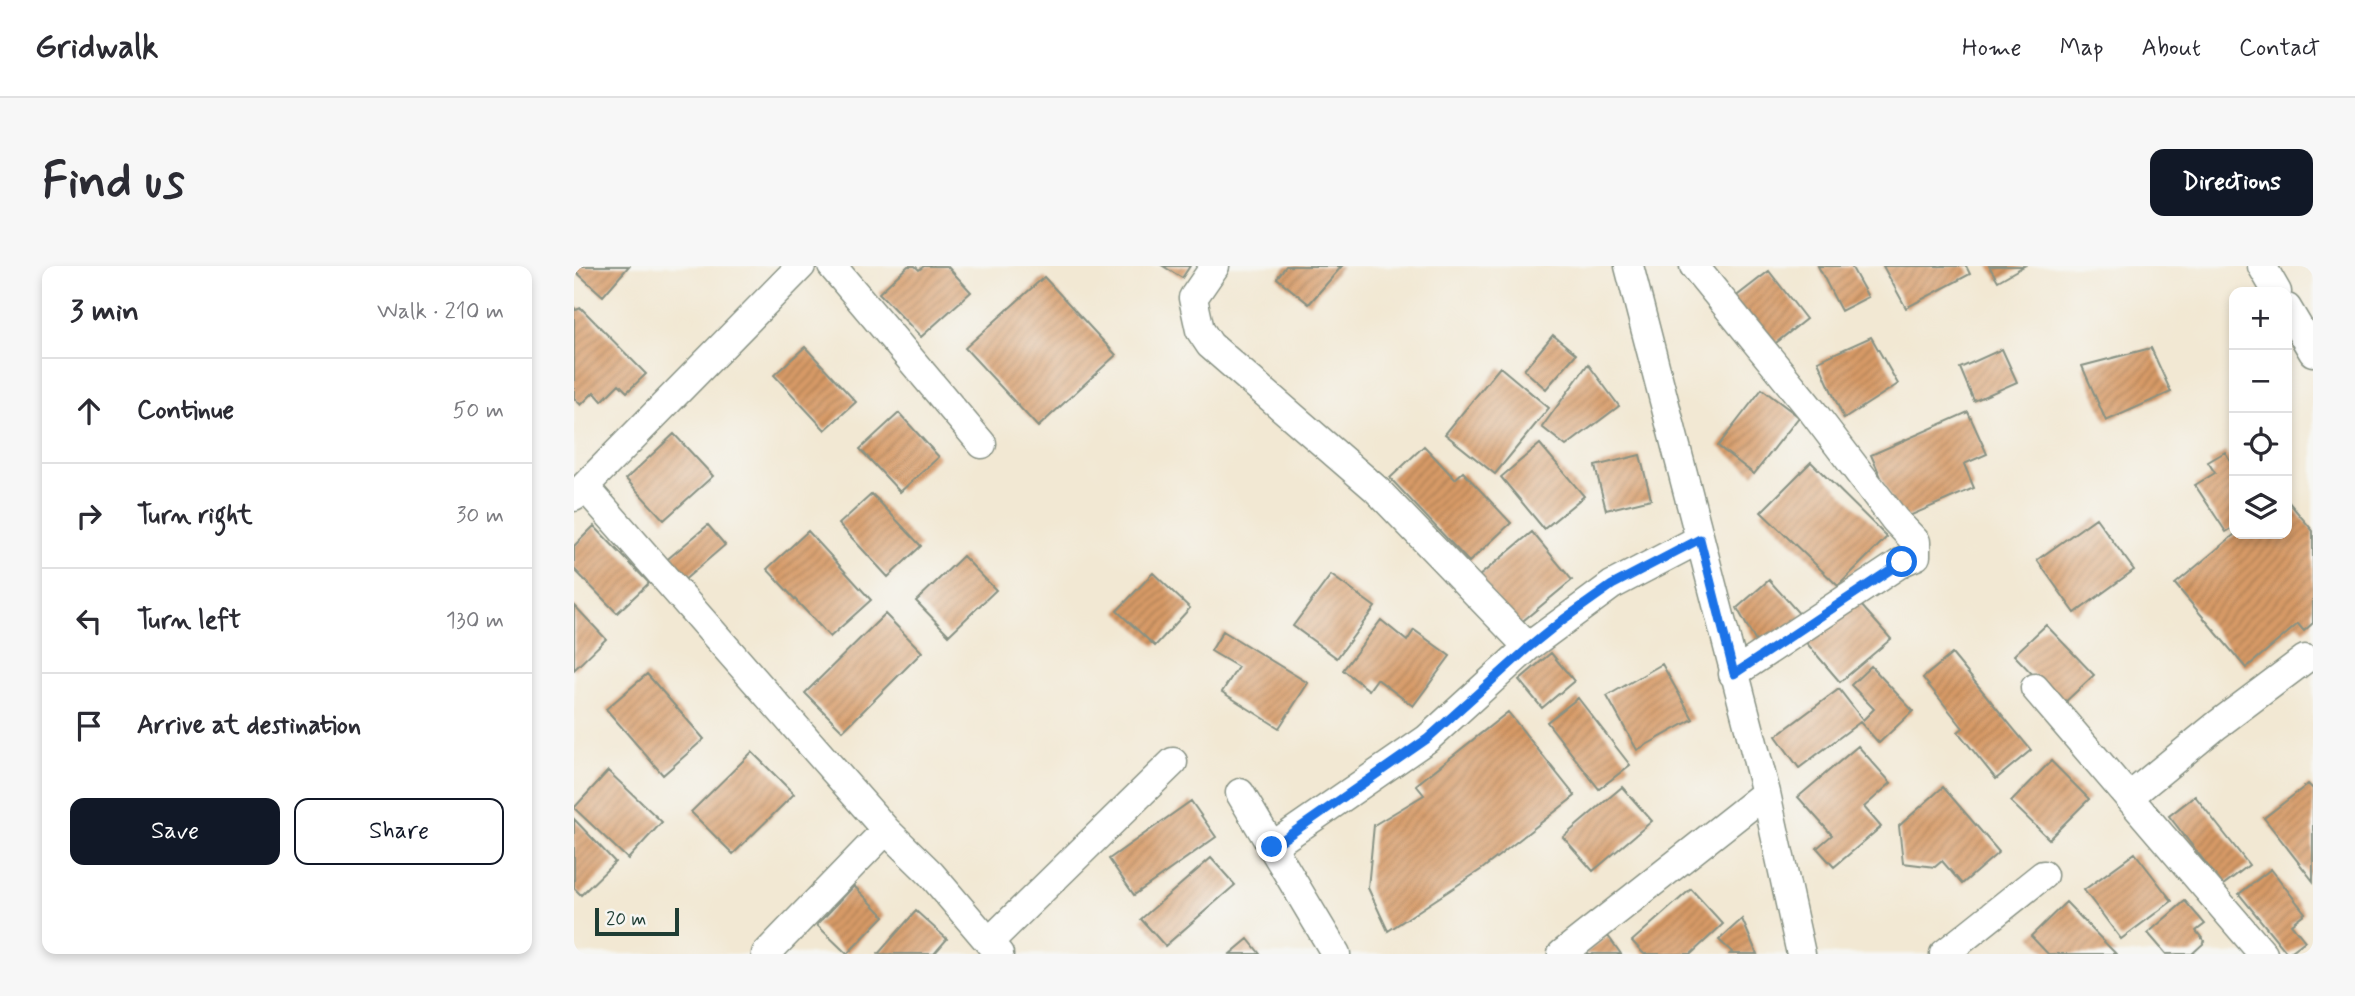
<!DOCTYPE html>
<meta charset="utf-8">
<style>
body{margin:0;font-family:Mynerve,sans-serif;background:#f7f7f7;color:#2b2b33}
.controls{position:absolute;right:21px;top:21px;display:grid;overflow:hidden;border-radius:14px;box-shadow:0 4px 10px #0003}
.controls button{width:63px;height:63px;display:grid;place-items:center;padding:0;border:0;border-bottom:2px solid #e1e1e2;background:#fff;color:#2b2b33;font:35px sans-serif}
.scale{position:absolute;left:21px;bottom:18px;width:84px;box-sizing:border-box;padding-left:7px;border:4px solid #1f3d34;border-top:0;font-size:19px;line-height:24px;white-space:nowrap;color:#1f3d34;-webkit-text-stroke:5px #f6f6f2;paint-order:stroke}
.stop{position:absolute;width:21px;height:21px;margin:-16px;border:5px solid #1a73e8;border-radius:50%;background:#fff}
.stop.end{background:#1a73e8;border-color:#fff;box-shadow:0 2px 7px #0008}
.list{margin:0;padding:0;list-style:none}
h2{display:flex;justify-content:space-between;align-items:center;height:91px;margin:0;padding:0 28px;font-size:30px}
h2 small{font-size:23px;font-weight:400;color:#7c7c81}
.list li{display:grid;grid-template-columns:46px 1fr auto;gap:21px;align-items:center;box-sizing:border-box;height:105px;padding:0 28px;border-top:2px solid #e1e1e2}
.list b{display:block;font-size:26px;white-space:nowrap}
.list em{font-size:23px;font-style:normal;color:#7c7c81}
.actions{display:flex;gap:14px;padding:21px 28px}
.actions a{flex:1;padding:16px 0;border:2px solid #111827;border-radius:14px;text-align:center;font-size:24px;color:#111827}
.actions .main{background:#111827;color:#fff}
.icon{flex:none;width:38px;height:38px;fill:none;stroke:currentColor;stroke-width:2;stroke-linecap:round;stroke-linejoin:round}
.map{position:relative;flex:none;width:1739px;height:688px;overflow:hidden;border-radius:14px}
header{display:flex;align-items:center;gap:42px;box-sizing:border-box;height:98px;padding:0 35px;background:#fff;border-bottom:2px solid #e1e1e2}
header strong{font-size:33px}
nav{display:flex;gap:38px;margin-inline-start:auto;font-size:24px}
.intro{display:flex;align-items:center;justify-content:space-between;box-sizing:border-box;height:168px;padding:0 42px}
h1{margin:0;font-size:49px}
.button{padding:18px 32px;border-radius:14px;background:#111827;color:#fff;font-size:24px;font-weight:700}
main{display:flex;gap:42px;padding:0 42px}
aside{flex:1;background:#fff;border-radius:14px;box-shadow:0 4px 10px #0003}
.map>svg:first-child{display:block}
</style>
<header>
<strong>Gridwalk</strong>
<nav><a>Home</a><a>Map</a><a>About</a><a>Contact</a></nav>
</header>
<div class="intro"><h1>Find us</h1><a class="button">Directions</a></div>
<main>
<aside>
<h2>3 min<small>Walk · 210 m</small></h2>
<ul class="list">
<li><svg class="icon" aria-label="ahead" viewBox="0 0 24 24"><path d="M12 20V5M6 11l6-6 6 6"/></svg><div><b>Continue</b></div><em>50 m</em></li>
<li><svg class="icon" aria-label="right" viewBox="0 0 24 24"><path d="M7 20v-9h11M14 6l5 5-5 5"/></svg><div><b>Turn right</b></div><em>30 m</em></li>
<li><svg class="icon" aria-label="left" viewBox="0 0 24 24"><path d="M17 20v-9H6M10 6l-5 5 5 5"/></svg><div><b>Turn left</b></div><em>130 m</em></li>
<li><svg class="icon" aria-label="arrive" viewBox="0 0 24 24"><path d="M6 21V4h12l-3 4 3 4H6"/></svg><div><b>Arrive at destination</b></div></li>
</ul>
<div class="actions"><a class="main">Save</a><a>Share</a></div>
</aside>
<div class="map">
<svg width="1739" height="688" viewBox="0 0 1739 688">
<defs>
<pattern id="building-hatch" width="6" height="6" patternUnits="userSpaceOnUse" patternTransform="scale(1.75)"><rect width="6" height="6" fill="#d79a66"/><path d="M-1 1l2-2M0 6l6-6M5 7l2-2" fill="none" stroke="#ae7f55"/></pattern>
</defs>
<rect width="100%" height="100%" fill="#f6f6f2"/>
<filter id="ink" filterUnits="userSpaceOnUse"><feTurbulence type="fractalNoise" baseFrequency=".0143" numOctaves="2"/><feDisplacementMap in="SourceGraphic" scale="14" xChannelSelector="R" yChannelSelector="G"/><feConvolveMatrix kernelMatrix="1 2 1 2 8 2 1 2 1" color-interpolation-filters="sRGB"/></filter>
<filter id="wash" filterUnits="userSpaceOnUse"><feTurbulence type="fractalNoise" baseFrequency=".00686" numOctaves="4" result="noise"/><feDisplacementMap in="SourceGraphic" scale="28" xChannelSelector="R" yChannelSelector="G"/><feGaussianBlur stdDeviation="1.57" result="paint"/><feColorMatrix in="noise" values="0 0 0 0 0 0 0 0 0 0 0 0 0 0 0 0 0 1.4 0 .05"/><feComposite in="paint" operator="in"/></filter>
<g filter="url(#wash)">
<rect width="100%" height="100%" fill="#f2e8d3"/>
<g id="blocks">
<path fill="url(#building-hatch)" d="M0,0H55L29,30L0,4Z
M334,0H341L345,4L350,0H373L397,26L347,71L305,27Z
M589,0H616L608,12Z
M712,0H768L735,38L703,12Z
M1244,0H1277L1294,31L1267,45Z
M1309,0H1392L1396,8L1332,42Z
M1415,0H1450L1424,15Z
M1195,5L1232,53L1193,84L1155,36Z
M470,11L542,89L464,161L391,82Z
M0,41L2,44L7,42L72,108L53,126L45,118L28,135L20,126L7,139L0,132Z
M979,69L1002,88L972,123L950,104Z
M1297,71L1324,118L1270,153L1244,95Z
M231,81L282,136L251,164L200,109Z
M1577,82L1597,126L1532,155L1508,100Z
M1428,83L1443,116L1400,135L1386,102Z
M1014,98L1045,140L992,180L968,161Z
M926,101L975,142L921,208L871,168Z
M1188,123L1225,151L1180,208L1144,180Z
M1394,146L1413,188L1390,198L1400,222L1326,254L1297,189Z
M325,147L365,191L326,226L286,183Z
M100,168L139,210L90,254L52,213Z
M966,178L1010,230L970,263L927,211Z
M850,180L881,213L889,206L937,257L895,296L816,212Z
M1651,186L1660,201V261L1652,266L1621,219L1641,207L1634,196Z
M1066,189L1077,233L1032,244L1021,200Z
M1237,196L1313,271L1264,320L1187,246Z
M298,228L347,280L314,311L265,258Z
M1713,234L1739,265V357L1730,365L1724,358L1672,402L1601,318L1661,268H1713Z
M1522,252L1560,304L1501,347L1463,294Z
M134,259L151,279L101,322L83,302Z
M20,260L75,317L43,347L0,303V280Z
M234,265L297,334L256,371L193,303Z
M958,266L998,314L944,359L904,311Z
M389,290L422,324L375,369L342,335Z
M579,307L616,342L581,380L543,345Z
M757,309L801,341L763,392L719,360Z
M1195,314L1229,352L1187,385L1163,342Z
M1280,331L1317,373L1266,416L1230,374Z
M0,339L32,373L0,404Z
M311,348L348,386L269,465L231,427Z
M807,354L833,375L840,364L876,390L839,440L803,413L795,424L769,404Z
M1472,359L1520,409L1488,439L1440,389Z
M649,365L734,417L705,462L648,426L664,401L637,385Z
M977,387L1000,415L968,442L945,414Z
M1378,388L1457,484L1422,513L1384,466L1389,462L1349,412Z
M1088,398L1119,453L1063,484L1033,430Z
M1297,400L1339,445L1305,477L1286,456L1225,502L1202,470L1265,423L1289,454L1300,443L1277,419Z
M73,408L130,473L89,509L32,443Z
M1004,432L1056,499L1025,523L973,456Z
M934,446L1001,530L908,603L814,665L794,622L800,559L850,529L842,519Z
M1284,480L1317,517L1290,541L1307,561L1260,601L1243,582L1258,569L1224,531Z
M178,486L220,528L159,588L117,546Z
M1477,495L1515,533L1475,573L1437,536Z
M34,505L88,556L54,593L0,542Z
M1734,518L1739,523V615L1690,552Z
M1048,521L1078,555L1019,605L989,571Z
M1369,521L1425,586L1388,618L1368,595L1361,601L1329,597L1325,560Z
M1621,530L1675,599L1649,619L1595,550Z
M617,535L642,571L560,629L535,593Z
M0,553L41,596L7,629L0,622Z
M1561,587L1598,635L1547,673L1510,624Z
M637,592L661,619L591,680L567,653Z
M1697,603L1731,647L1717,658L1731,675L1714,688L1665,628Z
M280,620L310,650L273,688L243,659Z
M1117,623L1149,658L1117,688H1070L1058,675Z
M1611,635L1631,658L1622,665L1631,676L1619,687L1620,688H1592L1574,667Z
M1492,636L1542,688H1474L1457,670Z
M342,645L373,673L360,688H304Z
M1168,653L1183,688H1156L1158,686L1145,674Z
M1034,670L1047,688H1010Z
M674,673L686,688H656Z"/>
</g>
</g>
<g filter="url(#ink)">
<use href="#blocks" fill-opacity="0" stroke="#889284" stroke-width="2"/>
<g fill="none" stroke-linecap="round" stroke-linejoin="round">
<defs>
<path id="minor" d="M258,0L408,178
M641,0L619,32L626,64L636,79L802,223L954,381L1038,319L1126,273
M1055,0L1192,527L1227,688
M1120,0L1239,146L1321,254L1342,276V290L1328,296L1159,408
M1688,0L1703,26
M1713,42L1739,86
M11,221L312,564L357,608L425,688
M0,231L227,0
M1461,422L1689,688
M666,527L762,688
M1555,531L1643,459L1731,393
M697,581L853,473L954,381
M415,676L599,496
M192,688L312,564
M988,688L1192,527
M1370,688L1469,609"/>
</defs>
<use href="#minor" stroke="#889284" stroke-width="31"/>
<use href="#minor" stroke="#fff" stroke-width="28"/>
</g>
</g>
<g fill="none" stroke-linecap="round" stroke-linejoin="round" filter="url(#ink)">
<path stroke="#1a73e8" stroke-width="9" d="M698,581L853,473L954,382L990,353L1038,319L1126,273L1160,408L1328,296"/>
</g>
</svg>
<div class="controls">
<button>+</button>
<button>−</button>
<button><svg class="icon" aria-label="locate" viewBox="0 0 24 24"><circle cx="12" cy="12" r="6"/><path d="M12 2v4M12 18v4M2 12h4M18 12h4"/></svg></button>
<button><svg class="icon" aria-label="layers" viewBox="0 0 24 24"><path d="M12 4l9 5-9 5-9-5zM3 14l9 5 9-5"/></svg></button>
</div>
<div class="scale">20 m</div>
<div class="stop" style="left:1328px;top:296px"></div>
<div class="stop end" style="left:698px;top:581px"></div>
</div>
</main>
